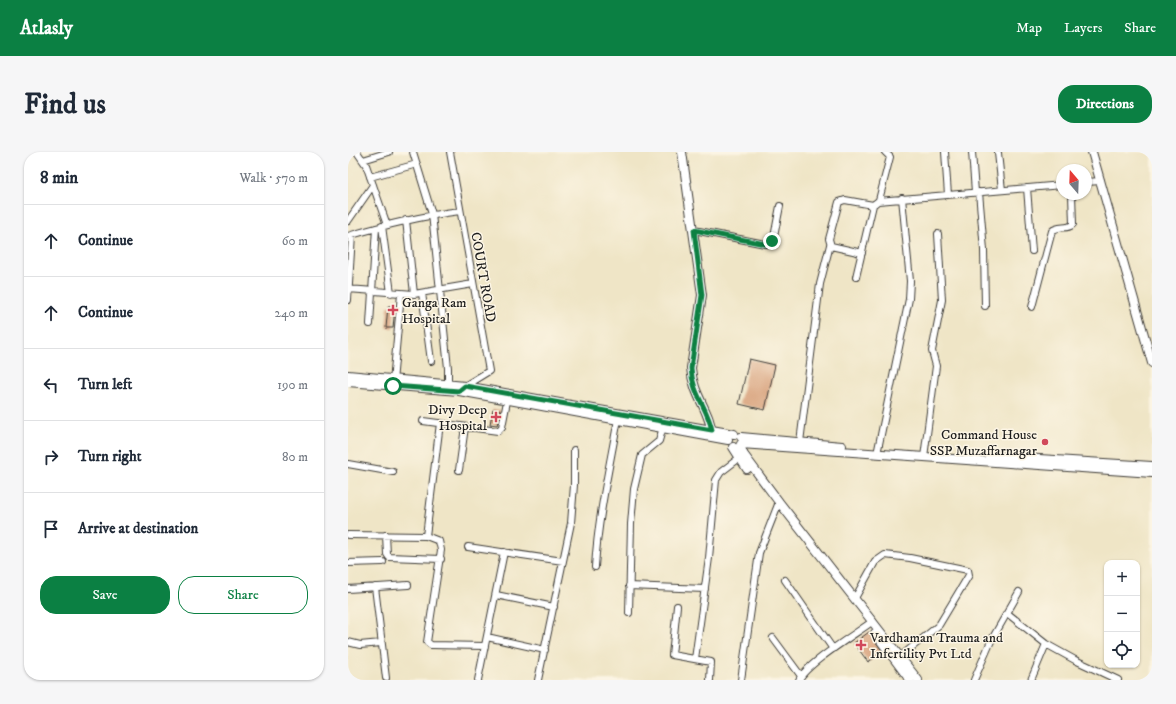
<!DOCTYPE html>
<meta charset="utf-8">
<style>
body{margin:0;font-family:"IM FELL DW Pica",serif;background:#f6f6f7;color:#1f2937}
.controls{position:absolute;right:12px;bottom:12px;display:grid;overflow:hidden;border-radius:8px;box-shadow:0 1px 3px #0004}
.controls button{width:36px;height:36px;display:grid;place-items:center;padding:0;border:0;border-bottom:1px solid #e0e1e3;background:#fff;color:#1f2937;font:20px sans-serif}
.compass{position:absolute;left:708px;top:12px;width:36px;height:36px;border-radius:50%;background:#fff;box-shadow:0 1px 3px #0004;rotate:341deg}
.stop{position:absolute;width:12px;height:12px;margin:-9px;border:3px solid #0b8043;border-radius:50%;background:#fff}
.stop.end{background:#0b8043;border-color:#fff;box-shadow:0 1px 4px #0008}
.list{margin:0;padding:0;list-style:none}
h2{display:flex;justify-content:space-between;align-items:center;height:52px;margin:0;padding:0 16px;font-size:17px}
h2 small{font-size:13px;font-weight:400;color:#747a83}
.list li{display:grid;grid-template-columns:26px 1fr auto;gap:12px;align-items:center;box-sizing:border-box;height:72px;padding:0 16px;border-top:1px solid #e0e1e3}
.list b{display:block;font-size:15px;white-space:nowrap}
.list em{font-size:13px;font-style:normal;color:#747a83}
.actions{display:flex;gap:8px;padding:12px 16px}
.actions a{flex:1;padding:9px 0;border:1px solid #0b8043;border-radius:16px;text-align:center;font-size:14px;color:#0b8043}
.actions .main{background:#0b8043;color:#fff}
.icon{flex:none;width:22px;height:22px;fill:none;stroke:currentColor;stroke-width:2;stroke-linecap:round;stroke-linejoin:round}
.map{position:relative;flex:none;width:804px;height:528px;overflow:hidden;border-radius:16px}
header{display:flex;align-items:center;gap:24px;box-sizing:border-box;height:56px;padding:0 20px;background:#0b8043;color:#fff}
header strong{font-size:19px}
nav{display:flex;gap:22px;margin-inline-start:auto;font-size:14px}
.intro{display:flex;align-items:center;justify-content:space-between;box-sizing:border-box;height:96px;padding:0 24px}
h1{margin:0;font-size:28px}
.button{padding:10px 18px;border-radius:16px;background:#0b8043;color:#fff;font-size:14px;font-weight:700}
main{display:flex;gap:24px;padding:0 24px}
aside{flex:1;background:#fff;border-radius:16px;box-shadow:0 1px 3px #0004}
.map>svg:first-child{display:block}
</style>
<header>
<strong>Atlasly</strong>
<nav><a>Map</a><a>Layers</a><a>Share</a></nav>
</header>
<div class="intro"><h1>Find us</h1><a class="button">Directions</a></div>
<main>
<aside>
<h2>8 min<small>Walk · 570 m</small></h2>
<ul class="list">
<li><svg class="icon" aria-label="ahead" viewBox="0 0 24 24"><path d="M12 20V5M6 11l6-6 6 6"/></svg><div><b>Continue</b></div><em>60 m</em></li>
<li><svg class="icon" aria-label="ahead" viewBox="0 0 24 24"><path d="M12 20V5M6 11l6-6 6 6"/></svg><div><b>Continue</b></div><em>240 m</em></li>
<li><svg class="icon" aria-label="left" viewBox="0 0 24 24"><path d="M17 20v-9H6M10 6l-5 5 5 5"/></svg><div><b>Turn left</b></div><em>190 m</em></li>
<li><svg class="icon" aria-label="right" viewBox="0 0 24 24"><path d="M7 20v-9h11M14 6l5 5-5 5"/></svg><div><b>Turn right</b></div><em>80 m</em></li>
<li><svg class="icon" aria-label="arrive" viewBox="0 0 24 24"><path d="M6 21V4h12l-3 4 3 4H6"/></svg><div><b>Arrive at destination</b></div></li>
</ul>
<div class="actions"><a class="main">Save</a><a>Share</a></div>
</aside>
<div class="map">
<svg width="804" height="528" viewBox="0 0 804 528">
<rect width="100%" height="100%" fill="#fcf5e5"/>
<filter id="ink" filterUnits="userSpaceOnUse"><feTurbulence type="fractalNoise" baseFrequency=".025" numOctaves="2"/><feDisplacementMap in="SourceGraphic" scale="8" xChannelSelector="R" yChannelSelector="G"/><feConvolveMatrix kernelMatrix="1 2 1 2 8 2 1 2 1" color-interpolation-filters="sRGB"/></filter>
<filter id="wash" filterUnits="userSpaceOnUse"><feTurbulence type="fractalNoise" baseFrequency=".012" numOctaves="4" result="noise"/><feDisplacementMap in="SourceGraphic" scale="16" xChannelSelector="R" yChannelSelector="G"/><feGaussianBlur stdDeviation="0.9" result="paint"/><feColorMatrix in="noise" values="0 0 0 0 0 0 0 0 0 0 0 0 0 0 0 0 0 1.4 0 .05"/><feComposite in="paint" operator="in"/></filter>
<g filter="url(#wash)">
<rect width="100%" height="100%" fill="#efe5c6"/>
<g id="blocks">
<path fill="#d79f78" d="M40,154H47L45,176H38Z
M401,207L427,213L417,258L391,252Z
M145,257L153,258L149,273L142,272Z
M521,480L535,500L520,510L506,491Z"/>
</g>
</g>
<g filter="url(#ink)">
<use href="#blocks" fill-opacity="0" stroke="#3c3a36" stroke-width="1"/>
<g fill="none" stroke-linecap="round" stroke-linejoin="round">
<defs>
<path id="street" d="M9,0L18,13L39,73
M65,0L84,62L100,216V237
M102,0L141,219L115,235
M597,0L600,43
M624,0L627,40
M650,1L654,38
M15,8L41,0
M22,25L69,12
M738,30L753,29
M679,36L684,99
M631,40L636,98L637,154
M531,48L542,5L537,0
M58,68L66,142
M0,69L25,33
M34,74L43,141
M346,78L417,92H421L426,85L432,54
M0,84C37,73 74,64 112,59
M514,101L483,94L481,87L491,50L497,48L525,53
M508,125L525,53L530,49L714,33
M0,137L66,142L125,132
M74,141L83,209
M0,148L4,83
M684,155L704,79C710,73 721,78 725,72L724,42
M22,172L28,76
M45,230L53,142
M75,269L150,279L154,275L160,244
M452,290L472,132L482,93
M529,302L561,147L562,129L554,46
M576,305L588,214L584,199L594,148L590,82
M0,312L45,320
M111,318L117,275
M0,383L78,384L92,271
M38,383L39,402L41,405L93,407
M78,384L91,389L93,398L79,490L83,493L137,494
M120,395L215,409
M0,411L35,410
M247,415C250,365 261,317 270,267
M437,428L485,497
M281,434L357,437
M27,435L38,526
M0,437L60,433
M148,443L206,455
M507,446L527,410L537,403L562,406L620,418L621,423L591,473L552,505
M329,454L324,503L363,510L362,528
M281,461L283,372L286,337L294,303L311,289L315,275
M659,461L698,492L727,508L770,528
M139,485L197,498
M425,486L453,524
M0,490L12,493L33,491
M347,507L361,406L368,328L373,320L394,304
M130,528L156,400
M190,528L223,371L226,333V298
M393,528L411,401L431,350
M451,528C458,512 509,481 525,469
M626,528L643,489L671,440
M683,528L698,492"/>
<path id="secondary" d="M334,0L354,143L343,216C345,244 362,258 364,282
M744,0L804,211
M0,223L117,234L386,282
M0,230L111,239L380,288
M393,285L494,294
M393,292L804,321
M392,294L396,303L431,350L570,528
M385,295L399,317
M641,304L804,314
M527,481L562,528"/>
</defs>
<use href="#street" stroke="#3c3a36" stroke-width="8"/>
<use href="#secondary" stroke="#3c3a36" stroke-width="10"/>
<use href="#street" stroke="#fff" stroke-width="6"/>
<use href="#secondary" stroke="#fff" stroke-width="8"/>
</g>
</g>
<g fill="none" stroke-linecap="round" stroke-linejoin="round" filter="url(#ink)">
<path stroke="#0b8043" stroke-width="5" d="M45,234L111,239L117,234L364,278C359,255 344,241 343,216L354,143L346,78L417,92L424,89"/>
</g>
<g fill="#d1495b" stroke="#fcf5e5" stroke-width="1.5">
<path d="M43 152h4v4h4v4h-4v4h-4v-4h-4v-4h4z"/>
<path d="M146 259h4v4h4v4h-4v4h-4v-4h-4v-4h4z"/>
<circle cx="697" cy="290" r="4"/>
<path d="M511 487h4v4h4v4h-4v4h-4v-4h-4v-4h4z"/>
</g>
<g text-anchor="middle" stroke-width="3" stroke-linejoin="round" paint-order="stroke">
<g font-size="14" fill="#1c1c1c" stroke="#fcf5e5">
<text transform="translate(136 125) rotate(80)" y="5">COURT ROAD</text>
</g>
<g font-size="14" fill="#1c1c1c" stroke="#fcf5e5" text-anchor="start">
<text x="54" y="155">Ganga Ram<tspan x="54" dy="16">Hospital</tspan></text>
<text x="139" y="262" text-anchor="end">Divy Deep<tspan x="139" dy="16">Hospital</tspan></text>
<text x="689" y="287" text-anchor="end">Command House<tspan x="689" dy="16">SSP Muzaffarnagar</tspan></text>
<text x="522" y="490">Vardhaman Trauma and<tspan x="522" dy="16">Infertility Pvt Ltd</tspan></text>
</g>
</g>
</svg>
<div class="controls">
<button>+</button>
<button>−</button>
<button><svg class="icon" aria-label="locate" viewBox="0 0 24 24"><circle cx="12" cy="12" r="6"/><path d="M12 2v4M12 18v4M2 12h4M18 12h4"/></svg></button>
</div>
<svg class="compass" viewBox="-18 -18 36 36"><path d="M0-13l5 13h-10z" fill="#e53935"/><path d="M0 13l5-13h-10z" fill="#747a83"/></svg>
<div class="stop" style="left:45px;top:234px"></div>
<div class="stop end" style="left:424px;top:89px"></div>
</div>
</main>
